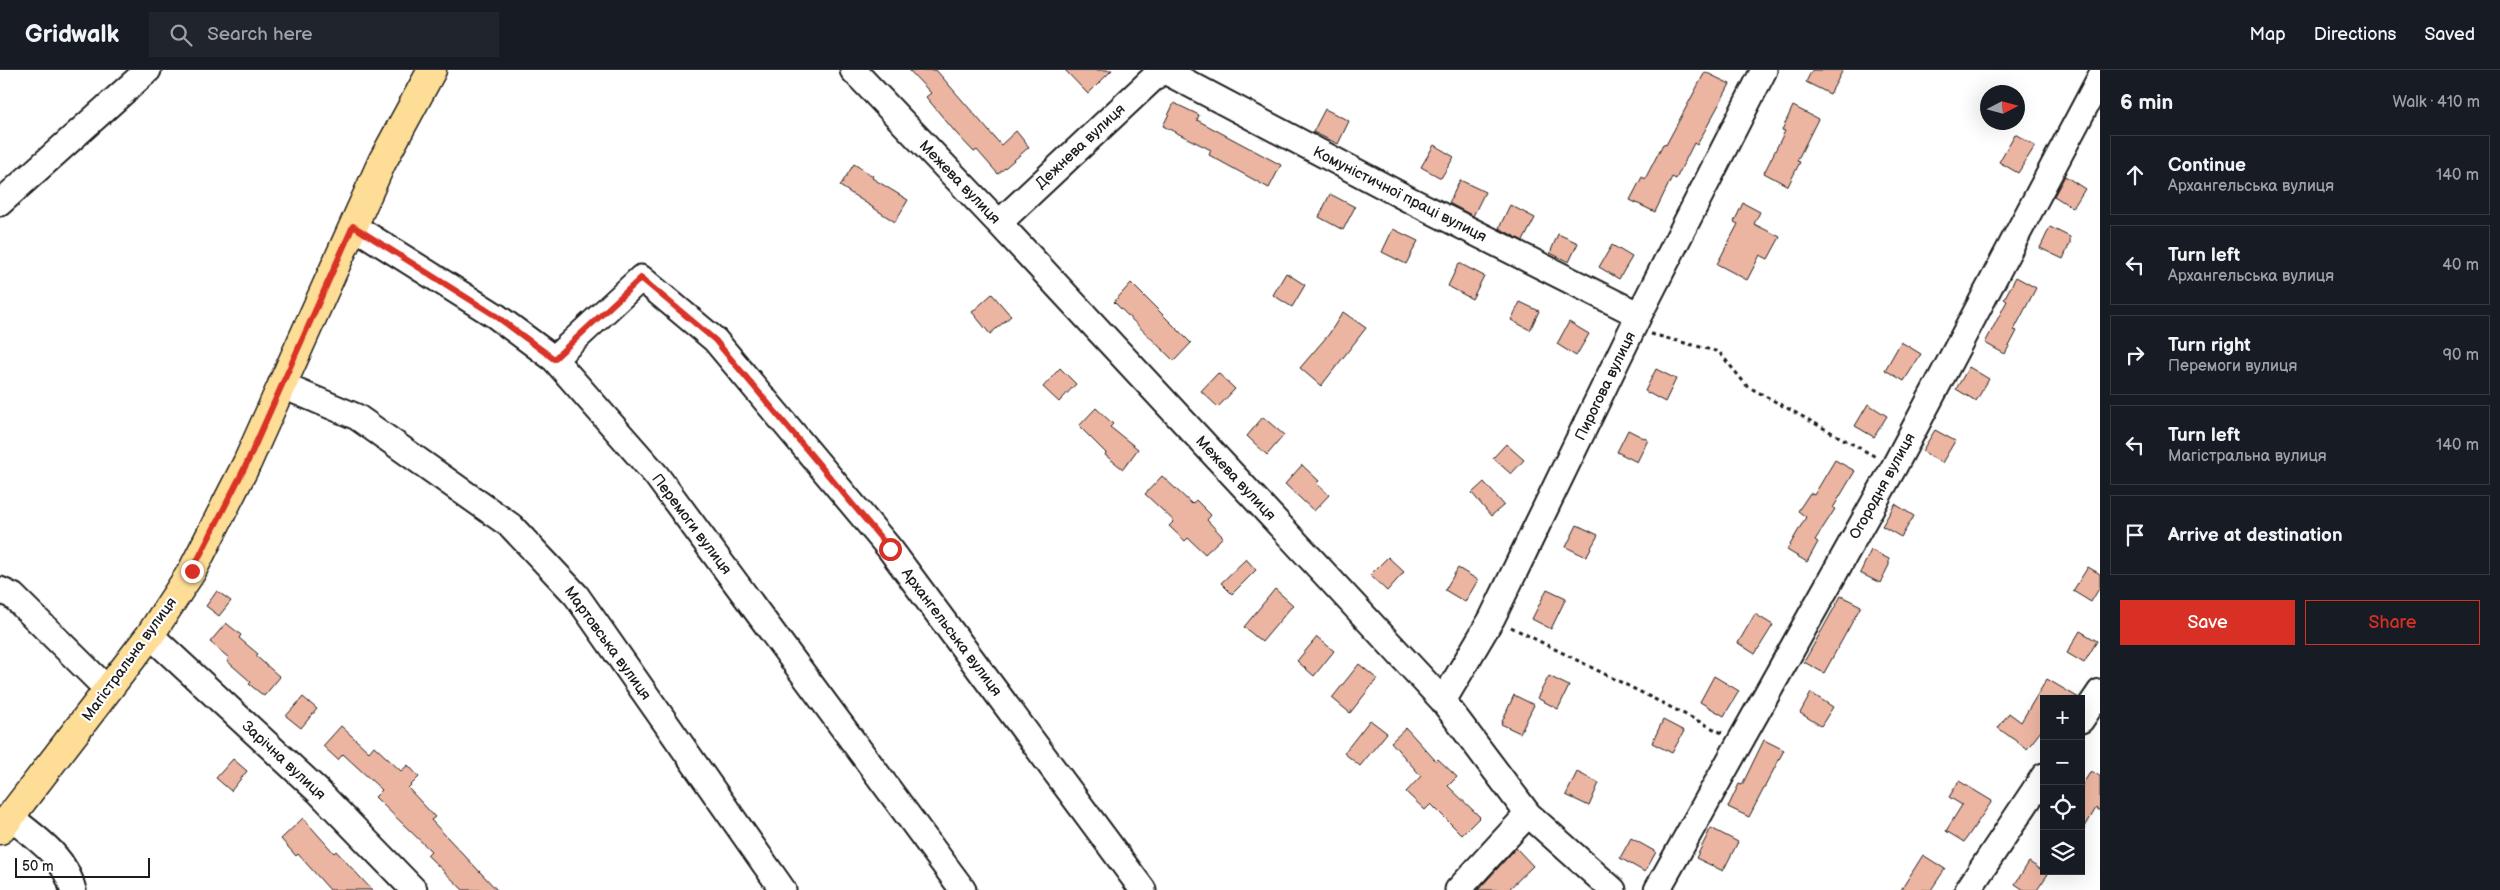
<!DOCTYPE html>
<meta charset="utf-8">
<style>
body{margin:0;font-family:"Balsamiq Sans",sans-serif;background:#20242c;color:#f1f3f6}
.controls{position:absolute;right:15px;bottom:15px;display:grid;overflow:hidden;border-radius:0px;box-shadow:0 5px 20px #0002}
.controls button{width:45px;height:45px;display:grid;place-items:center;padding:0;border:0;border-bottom:1px solid #363941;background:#171b24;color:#f1f3f6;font:25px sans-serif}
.compass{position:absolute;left:1980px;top:15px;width:45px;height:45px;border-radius:50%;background:#171b24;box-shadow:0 5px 20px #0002;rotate:84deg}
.scale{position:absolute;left:15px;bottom:12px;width:135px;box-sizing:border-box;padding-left:5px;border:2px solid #1c1c1c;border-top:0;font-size:14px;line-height:18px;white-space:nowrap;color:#1c1c1c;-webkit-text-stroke:4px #fff;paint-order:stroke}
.stop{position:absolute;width:15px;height:15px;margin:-11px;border:4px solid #d93025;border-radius:50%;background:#fff}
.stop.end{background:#d93025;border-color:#fff;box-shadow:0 1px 5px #0008}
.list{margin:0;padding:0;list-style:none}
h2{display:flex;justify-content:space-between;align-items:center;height:65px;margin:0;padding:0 20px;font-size:21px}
h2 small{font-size:16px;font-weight:400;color:#9ea1a6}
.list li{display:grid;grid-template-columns:32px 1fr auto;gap:15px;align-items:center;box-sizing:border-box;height:80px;margin:0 10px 10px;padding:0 10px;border:1px solid #363941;border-radius:0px}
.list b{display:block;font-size:19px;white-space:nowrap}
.list p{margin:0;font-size:16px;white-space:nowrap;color:#9ea1a6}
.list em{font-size:16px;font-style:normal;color:#9ea1a6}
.actions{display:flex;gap:10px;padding:15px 20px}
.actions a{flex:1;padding:11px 0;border:1px solid #d93025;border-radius:0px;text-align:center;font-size:18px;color:#d93025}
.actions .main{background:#d93025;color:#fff}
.icon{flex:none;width:28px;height:28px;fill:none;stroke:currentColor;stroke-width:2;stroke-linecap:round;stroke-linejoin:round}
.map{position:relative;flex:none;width:2100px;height:820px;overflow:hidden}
header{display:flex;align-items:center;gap:30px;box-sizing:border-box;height:70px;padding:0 25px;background:#171b24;border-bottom:1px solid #363941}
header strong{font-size:24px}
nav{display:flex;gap:28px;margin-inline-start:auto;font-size:18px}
.search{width:350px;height:45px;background:#20242c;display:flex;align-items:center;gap:12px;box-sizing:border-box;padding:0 18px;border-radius:0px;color:#9ea1a6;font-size:19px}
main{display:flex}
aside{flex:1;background:#171b24}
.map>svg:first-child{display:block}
</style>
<header>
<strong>Gridwalk</strong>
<div class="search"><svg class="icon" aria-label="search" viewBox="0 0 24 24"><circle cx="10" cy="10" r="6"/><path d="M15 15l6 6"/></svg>Search here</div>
<nav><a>Map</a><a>Directions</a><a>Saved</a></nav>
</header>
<main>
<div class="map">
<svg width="2100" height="820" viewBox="0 0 2100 820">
<rect width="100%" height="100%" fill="#fff"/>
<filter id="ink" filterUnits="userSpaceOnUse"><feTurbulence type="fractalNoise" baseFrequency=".02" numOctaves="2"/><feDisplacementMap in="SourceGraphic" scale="10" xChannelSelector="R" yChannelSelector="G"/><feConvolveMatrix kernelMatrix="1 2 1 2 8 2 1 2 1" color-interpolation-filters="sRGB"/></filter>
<g filter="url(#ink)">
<path fill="#ecb5a2" stroke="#1c1c1c" d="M909,0H936L1001,75L1016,61L1029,77L998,104L977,80L974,82L956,63L926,27L931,23Z
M1065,0H1112L1088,24Z
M1812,0H1843L1830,24L1806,12Z
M1705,2L1730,14L1697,75L1694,73L1676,109L1672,107L1655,142L1630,130L1642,107L1645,109L1663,74L1666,75Z
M1174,33L1199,45L1197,50L1281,95L1269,118L1209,85L1211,80L1163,56Z
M1793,36L1818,49L1797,91L1800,92L1788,116L1764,103L1785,61L1782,60Z
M1325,39L1349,51L1338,74L1313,62Z
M2015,64L2035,76L2018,103L1999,92Z
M1434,75L1454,87L1441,108L1421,97Z
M854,94L873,106L872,108L908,130L895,152L840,116Z
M2065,106L2085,119L2073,138L2054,126Z
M1460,110L1485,122L1473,146L1449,133Z
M1330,124L1355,137L1343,160L1319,147Z
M1743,133L1760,142L1754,154L1780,167L1768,189L1760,185L1747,210L1717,194L1738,154L1734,152Z
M1510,135L1535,148L1523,171L1499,158Z
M2050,157L2070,167V173L2063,189L2040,178Z
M1393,159L1418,171L1406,194L1382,182Z
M1558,164L1578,173L1569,192L1550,183Z
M1612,175L1632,187L1619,209L1599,197Z
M1459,193L1484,206L1472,229L1448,216Z
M1286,203L1305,215L1292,237L1273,225Z
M2016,207L2036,218L2014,260L2017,261L2005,284L1985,273L2007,231L2004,229Z
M1131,213L1191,273L1174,291L1114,232Z
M992,224L1011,246L990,264L972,242Z
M1520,232L1539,241L1530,260L1511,250Z
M1343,242L1366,258L1321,316L1300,298L1329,264Z
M1569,252L1589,264L1576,286L1557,274Z
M1901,272L1921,284L1904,311L1885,300Z
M1969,297L1989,309L1976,331L1956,319Z
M1060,298L1076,314L1059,332L1043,317Z
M1656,299L1676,309L1665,332L1645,321Z
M1218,303L1235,319L1218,337L1201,321Z
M1868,334L1887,346L1874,367L1855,356Z
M1096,338L1113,354L1110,357L1138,379L1123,399L1105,385L1106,383L1079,356Z
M1263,347L1284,365L1267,385L1247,366Z
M1628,360L1648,370L1637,392L1617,382Z
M1935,360L1955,371L1942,393L1922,381Z
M1506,374L1524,390L1511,404L1493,388Z
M1835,390L1855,401L1833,438L1835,439L1815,470L1818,472L1807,492L1787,480L1806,447L1798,441L1810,423L1814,425Z
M1302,395L1319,411L1316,413L1329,425L1314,441L1285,414Z
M1162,406L1192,434L1196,430L1211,445L1207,450L1223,467L1205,484L1188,468L1185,471L1169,456L1174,451L1145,424Z
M1484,412L1504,435L1491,446L1472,423Z
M1895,434L1914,446L1901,467L1882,456Z
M1577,455L1598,465L1586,487L1566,477Z
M1871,480L1889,489V495L1880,513L1860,503Z
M1388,487L1404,502L1387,521L1370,505Z
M1246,489L1256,500L1232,524L1221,513Z
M2088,497L2100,504V517L2091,532L2073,521Z
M1458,498L1478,510L1465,532L1445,520Z
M1275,519L1293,535L1262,572L1244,557Z
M1547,519L1566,528L1551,559L1532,549Z
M217,521L231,531L219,546L206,536Z
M1841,526L1861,536L1824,603L1804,592Z
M1755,544L1773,555L1755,584L1738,573Z
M226,553L241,565L239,568L258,584L256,586L280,607L264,626L249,614L251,612L227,591L229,588L210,572Z
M2080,561L2097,571L2084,593L2067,583Z
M1317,567L1334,581L1314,606L1297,591Z
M1359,594L1377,609L1350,643L1332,628Z
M1549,606L1569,616L1558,639L1537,628Z
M1714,606L1739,621L1724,646L1700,632Z
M2047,609L2079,628L2044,629V657L2027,679L1998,658L2009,643L2021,652Z
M1811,623L1833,637L1821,656L1800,643Z
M1514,625L1534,635L1520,663L1501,654Z
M303,627L317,639L301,658L286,646Z
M1370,650L1387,663L1360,696L1344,683Z
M1663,650L1684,661L1672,683L1652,673Z
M341,656L369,682L374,676L401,701L408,695L419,707L408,718L435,747L431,750L497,820H463L427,785L431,781L375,727L382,720L343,684L338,690L323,676Z
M1406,658L1436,691L1438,689L1457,707L1448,716L1480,747L1462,765L1431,734L1425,740L1406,722L1421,706L1391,672Z
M1764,670L1784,680L1749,747L1728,737L1739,714L1742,715Z
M233,689L247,701L231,721L216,708Z
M2091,701L2100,706V741L2096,738L2081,764V717Z
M1577,702L1599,713L1589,736L1566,725Z
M1959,711L1992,731L1964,772L1946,761L1962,735L1949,727Z
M303,748L334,783L336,781L372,820H330L298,784L296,786L281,769Z
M1711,758L1738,772L1723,801L1696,788Z
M1631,768L1656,782L1645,802L1620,788Z
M1516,778L1533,796L1508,820H1478Z
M1923,785L1945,799L1931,820H1901Z
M2029,792L2048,804L2037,820H2024L2015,814Z"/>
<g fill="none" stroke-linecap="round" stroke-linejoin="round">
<defs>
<path id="minor" d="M853,0L999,153L1443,631L1528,744L1613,820
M1163,0L1410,130L1639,245
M0,133L148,0
M999,153L1162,0
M353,156L496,246L554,289L656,405L963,820
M554,289L641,208L715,270L890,479L1143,820
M281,315L357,347L511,456L576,525L783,820
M0,520L13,526L108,620
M150,565L318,721L414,820
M1443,631L1492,548L1639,245L1764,0
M2081,650L2100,622
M10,747C36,768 65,786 73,820
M1458,820L1528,744
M1657,820L1894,397L2100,8
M1968,820L2044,706"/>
<path id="major" d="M0,760L150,565L192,501L247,393L382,92L432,0"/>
</defs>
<use href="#minor" stroke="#1c1c1c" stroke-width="29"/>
<use href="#major" stroke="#1c1c1c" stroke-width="31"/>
<path stroke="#1c1c1c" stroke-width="3" stroke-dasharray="4 4" stroke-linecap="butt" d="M1651,264L1719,282L1747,316L1876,387
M1511,557L1722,663"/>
<use href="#minor" stroke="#fff" stroke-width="25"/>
<use href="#major" stroke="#fedd96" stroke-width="28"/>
</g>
</g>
<g fill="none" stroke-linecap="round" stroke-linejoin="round" filter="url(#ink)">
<path stroke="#d93025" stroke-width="6" d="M192,501L247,393L353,156L496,246L554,289L641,208L715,270L890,479"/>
</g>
<g text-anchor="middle" stroke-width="4.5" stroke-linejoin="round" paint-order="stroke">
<g font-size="15" fill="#1c1c1c" stroke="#fff">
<text transform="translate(1080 76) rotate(-43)" y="5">Дежнева вулиця</text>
<text transform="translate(960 112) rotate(46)" y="5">Межева вулиця</text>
<text transform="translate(1400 124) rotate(27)" y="5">Комуністичної праці вулиця</text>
<text transform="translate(1605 316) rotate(-64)" y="5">Пирогова вулиця</text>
<text transform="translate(1236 408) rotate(47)" y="5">Межева вулиця</text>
<text transform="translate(1882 416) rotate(-61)" y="5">Огородня вулиця</text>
<text transform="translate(692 454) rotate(53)" y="5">Перемоги вулиця</text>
<text transform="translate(952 562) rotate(53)" y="5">Архангельська вулиця</text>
<text transform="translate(608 573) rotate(54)" y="5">Мартовська вулиця</text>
<text transform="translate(129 589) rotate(-54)" y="5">Магістральна вулиця</text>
<text transform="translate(284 690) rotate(43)" y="5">Зарічна вулиця</text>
</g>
</g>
</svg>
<div class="controls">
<button>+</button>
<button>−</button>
<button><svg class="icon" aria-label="locate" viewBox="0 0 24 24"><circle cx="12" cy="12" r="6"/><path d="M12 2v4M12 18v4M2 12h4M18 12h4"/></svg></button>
<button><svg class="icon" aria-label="layers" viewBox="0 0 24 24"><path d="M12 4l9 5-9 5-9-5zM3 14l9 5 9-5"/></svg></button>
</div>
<svg class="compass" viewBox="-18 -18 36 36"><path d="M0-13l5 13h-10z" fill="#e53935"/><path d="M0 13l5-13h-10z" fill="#9ea1a6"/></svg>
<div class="scale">50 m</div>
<div class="stop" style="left:890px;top:479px"></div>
<div class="stop end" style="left:192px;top:501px"></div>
</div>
<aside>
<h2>6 min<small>Walk · 410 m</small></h2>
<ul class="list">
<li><svg class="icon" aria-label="ahead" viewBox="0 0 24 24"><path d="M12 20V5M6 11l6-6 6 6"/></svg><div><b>Continue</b><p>Архангельська вулиця</p></div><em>140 m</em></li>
<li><svg class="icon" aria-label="left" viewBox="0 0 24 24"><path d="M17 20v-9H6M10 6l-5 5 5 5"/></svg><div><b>Turn left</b><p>Архангельська вулиця</p></div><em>40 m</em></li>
<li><svg class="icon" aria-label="right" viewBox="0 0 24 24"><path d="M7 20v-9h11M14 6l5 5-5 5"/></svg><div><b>Turn right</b><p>Перемоги вулиця</p></div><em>90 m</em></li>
<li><svg class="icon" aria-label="left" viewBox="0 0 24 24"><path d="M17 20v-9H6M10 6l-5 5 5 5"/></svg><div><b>Turn left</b><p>Магістральна вулиця</p></div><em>140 m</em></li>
<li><svg class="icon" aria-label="arrive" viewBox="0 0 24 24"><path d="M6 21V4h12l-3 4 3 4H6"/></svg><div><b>Arrive at destination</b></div></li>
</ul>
<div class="actions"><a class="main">Save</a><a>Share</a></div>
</aside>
</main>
